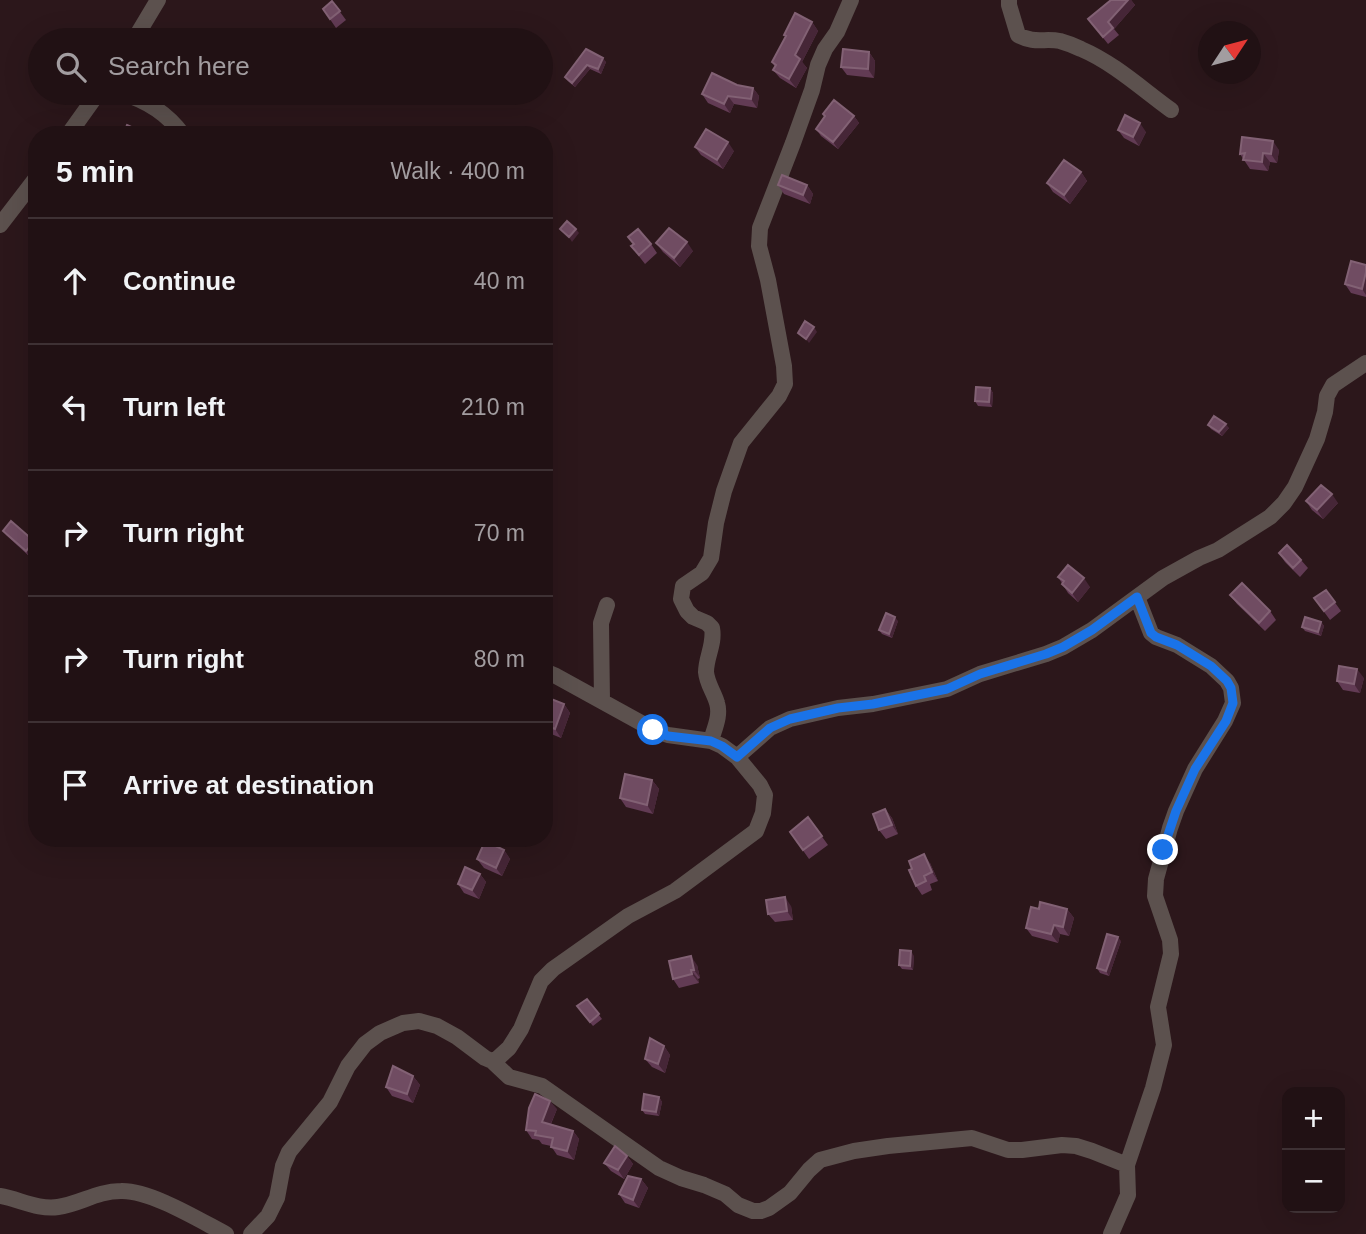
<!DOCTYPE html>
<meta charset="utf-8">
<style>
body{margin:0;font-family:Helvetica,sans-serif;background:#2d1f22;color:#f1f3f6}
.controls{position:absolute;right:21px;bottom:21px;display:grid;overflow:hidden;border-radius:14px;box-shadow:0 7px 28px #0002}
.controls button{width:63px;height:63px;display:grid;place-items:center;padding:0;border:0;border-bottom:2px solid #3e3134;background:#211114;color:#f1f3f6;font:35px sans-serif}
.compass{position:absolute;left:1198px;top:21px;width:63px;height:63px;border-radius:50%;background:#211114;box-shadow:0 7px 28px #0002;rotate:54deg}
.stop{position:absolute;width:21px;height:21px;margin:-16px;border:5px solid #1a73e8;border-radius:50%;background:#fff}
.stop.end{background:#1a73e8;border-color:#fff;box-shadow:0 2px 7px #0008}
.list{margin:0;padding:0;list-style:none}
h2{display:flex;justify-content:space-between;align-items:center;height:91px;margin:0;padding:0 28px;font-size:30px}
h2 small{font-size:23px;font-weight:400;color:#a29da0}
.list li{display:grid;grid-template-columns:46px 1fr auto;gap:21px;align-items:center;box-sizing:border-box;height:126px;padding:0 28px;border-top:2px solid #3e3134}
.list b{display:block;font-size:26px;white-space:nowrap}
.list em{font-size:23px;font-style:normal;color:#a29da0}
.icon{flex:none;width:38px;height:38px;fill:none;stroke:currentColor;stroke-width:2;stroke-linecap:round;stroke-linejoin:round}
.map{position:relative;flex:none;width:1366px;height:1234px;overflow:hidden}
.search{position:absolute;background:#211114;box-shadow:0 7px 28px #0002;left:28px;top:28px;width:525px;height:77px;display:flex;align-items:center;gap:18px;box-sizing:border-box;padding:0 24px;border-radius:38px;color:#a29da0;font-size:26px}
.panel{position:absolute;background:#211114;box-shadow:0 7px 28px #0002;left:28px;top:126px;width:525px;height:721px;border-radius:28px}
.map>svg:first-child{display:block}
</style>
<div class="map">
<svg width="1366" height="1234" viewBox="0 0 1366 1234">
<rect width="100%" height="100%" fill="#2c171b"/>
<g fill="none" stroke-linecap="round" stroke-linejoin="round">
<path stroke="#5c514e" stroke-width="16" d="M1009,0V5L1018,35C1034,44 1045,38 1060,41C1067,43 1075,46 1081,49C1114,63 1142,89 1171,110
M134,40L158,0
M121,93C146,100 167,113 183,135
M68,135L98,93
M0,225L37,177
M602,701L601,623L607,605
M711,741C714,729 721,716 717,703C714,692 707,684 706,672C706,657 715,644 712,628L707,623L693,617L687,611L681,599L683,586L702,573L711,558L716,523L724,491L741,443L779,396L785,384L784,366L768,280L759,246L760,228L793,143L812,90L818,65L825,49L837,32L851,0
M737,757L770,728L790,719L838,708L873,704L947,689L980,674L1046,654L1063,647L1092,630L1163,578L1199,558L1218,550L1270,517L1284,503L1295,487L1317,439L1325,412L1327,396L1333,385L1366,363
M492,1061L509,1077L542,1086L659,1168L681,1178L704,1185L725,1194L738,1205L753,1211H761L769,1208L790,1193L809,1170L820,1160L854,1151L888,1146L972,1138L1008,1150H1022L1062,1145L1076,1146L1092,1151L1127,1165
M0,1196C19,1199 38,1210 58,1207C80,1204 97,1191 121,1191C150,1190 199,1220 226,1234
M251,1234L268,1216L277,1198L283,1166L289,1152L330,1102L348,1066L365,1044L380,1033L403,1023L419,1021L437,1026L457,1037L485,1058L492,1061L497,1059L509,1048L521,1029L541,981L553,969L628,916L675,891L756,831L763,813L765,795L760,785L737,757L722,746L711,741L668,735L654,730L556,676L544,671
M1111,1234L1128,1195L1127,1165L1153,1088L1164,1045L1158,1007L1171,954L1170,940L1155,896L1156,879L1170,828L1176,811L1195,769L1225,721L1233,703L1231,688L1227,681L1211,666L1177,645L1156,637L1151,633L1137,597"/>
</g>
<path fill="#623b54" d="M1111,0H1131L1135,5L1114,29L1119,35L1108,44L1088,19Z
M332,1L346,20L336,28L323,9Z
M812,22L818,31L802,62L807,68L796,88L780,78L773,70L775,67L772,62L786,38L784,35Z
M586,49L606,62L601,74L590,69L575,87L568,81L565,77Z
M869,52L875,61L874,78L847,75L841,67Z
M737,85L753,88L759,96L757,108L734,104L730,113L708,103L702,94Z
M823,114L854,116L859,123L838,149L821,136L816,129L825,117Z
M1118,130L1146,132L1139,146L1124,138Z
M1242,137L1279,150L1277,163L1270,162L1268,171L1250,169L1240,154Z
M695,147L734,151L723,169L701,155Z
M1081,172L1087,181L1070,204L1053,192L1047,183Z
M778,185H807L813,194L810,204L784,194Z
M628,237L651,244L657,253L645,264L631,246L633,244Z
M656,243L693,251L680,267L663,252Z
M1366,265V297L1351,293L1345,284Z
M990,388L993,393L992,407L978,406L975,401Z
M1208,425L1229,428L1222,436L1211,429Z
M1306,501L1338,503L1323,519L1312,510Z
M11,521L29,556L6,535L3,531Z
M1279,553L1301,560L1308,568L1300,577L1285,562Z
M1058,577L1090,587L1078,602L1068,593Z
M1326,590L1341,611L1330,620L1314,598Z
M1230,595L1270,611L1276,620L1265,631L1237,604Z
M898,621L892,638L882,634L879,630Z
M1321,622L1324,626L1321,636L1305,631L1302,627Z
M1364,678L1360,693L1343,690L1337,681Z
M544,701L564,704L570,713L561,738L544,731Z
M652,780L659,789L653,814L626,807L620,798Z
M885,809L892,818L898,834L886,839L879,830Z
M808,817L828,845L809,859L790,832Z
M504,850L510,859L502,876L484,868L477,859Z
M930,863L938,881L930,884L932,890L922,895L916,886Z
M480,874L486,882L479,899L464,893L458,884Z
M791,906L793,920L775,922L768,914Z
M1039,909H1067L1074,918L1069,936L1060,934L1058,943L1032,936L1026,928Z
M1121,941L1109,976L1100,973L1097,968Z
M914,956L913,970L902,969L899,965Z
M697,965L700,978L698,979L699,983L679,988L673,979Z
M587,999L602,1019L593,1026L580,1011Z
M664,1046L670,1055L665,1073L652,1067L645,1059Z
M413,1076L420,1085L413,1103L392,1096L386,1087Z
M659,1097L662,1102L659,1116L645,1114L642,1110Z
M557,1109L551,1124L573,1131L579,1139L574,1160L557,1155L551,1146L542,1144L539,1140L532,1139L526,1130Z
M627,1156L633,1164L624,1179L611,1171L604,1163Z
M641,1179L648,1188L639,1208L625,1203L619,1194Z"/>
<path fill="#462637" d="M1128,0H1131L1135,5L1114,29L1108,22Z
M812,22L818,31L802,62L807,68L796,88L789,79L795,55Z
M869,52L875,61L874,78L868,69Z
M603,58L606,62L601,74L598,69Z
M587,65L590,69L575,87L572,83Z
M753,88L759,96L757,108L751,99Z
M728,96L734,104L730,113L724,104Z
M854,116L859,123L838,149L833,142Z
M1140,123L1146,132L1139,146L1133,137Z
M1273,141L1279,150L1277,163L1271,154Z
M728,142L734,151L723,169L717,160Z
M1263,153L1270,162L1268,171L1262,162Z
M1081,172L1087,181L1070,204L1064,195Z
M807,185L813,194L810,204L803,195Z
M576,229L579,233L572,242L569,237Z
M687,242L693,251L680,267L674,258Z
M1366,272V295L1362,289Z
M814,327L817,332L809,343L806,339Z
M990,388L993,393L992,407L989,402Z
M1226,424L1229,428L1222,436L1219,432Z
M1332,494L1338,503L1323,519L1317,510Z
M34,541L37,546L29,556L26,551Z
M1084,578L1090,587L1078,602L1072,593Z
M895,617L898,621L892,638L889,634Z
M1321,622L1324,626L1321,636L1318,632Z
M1357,669L1364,678L1360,693L1354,684Z
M564,704L570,713L561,738L555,729Z
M652,780L659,789L653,814L647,805Z
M885,809L892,818L898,834L892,825Z
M504,850L510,859L502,876L496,868Z
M924,854L930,863L938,881L932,872Z
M480,874L486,882L479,899L472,890Z
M785,897L791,906L793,920L787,911Z
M1067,909L1074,918L1069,936L1063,927Z
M1054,925L1060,934L1058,943L1051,934Z
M1118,937L1121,941L1109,976L1106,971Z
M911,951L914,956L913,970L910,966Z
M691,956L697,965L700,978L694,970Z
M691,970L698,979L699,983L692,974Z
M664,1046L670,1055L665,1073L658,1064Z
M413,1076L420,1085L413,1103L407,1094Z
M659,1097L662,1102L659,1116L656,1112Z
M550,1101L557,1109L548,1130L542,1122Z
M573,1131L579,1139L574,1160L567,1151Z
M627,1156L633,1164L624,1179L618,1170Z
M641,1179L648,1188L639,1208L633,1200Z"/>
<path fill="#704c62" stroke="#826174" stroke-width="2" d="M1111,0H1128L1108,22L1113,28L1103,37L1088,19Z
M332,1L340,11L330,19L323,9Z
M795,13L812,22L795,55L800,59L789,79L773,70L776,65L772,62L786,36L784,35Z
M586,49L603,58L598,69L587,65L572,83L565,77Z
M843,49L869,52L868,69L841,67Z
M712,73L737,85L753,88L751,99L728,96L724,104L702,94Z
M834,100L854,116L833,142L816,129L825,116L823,114Z
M1125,115L1140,123L1133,137L1118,130Z
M127,125L144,133L143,135H123Z
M706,129L728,142L717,160L695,147Z
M1242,137L1273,141L1271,154L1263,153L1262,162L1243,160L1245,153L1240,154Z
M1064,160L1081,172L1064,195L1047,183Z
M782,175L807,185L803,195L778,185Z
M567,221L576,229L569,237L560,229Z
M669,228L687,242L674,258L656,243Z
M638,229L651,244L639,255L631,246L634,244L628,237Z
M1351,261L1366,265V272L1362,289L1345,284Z
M805,321L814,327L806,339L798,333Z
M976,387L990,388L989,402L975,401Z
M1214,416L1226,424L1219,432L1208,425Z
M1321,485L1332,494L1317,510L1306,501Z
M11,521L34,541L26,551L3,531Z
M1287,545L1301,560L1293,568L1279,553Z
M1068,565L1084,578L1072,593L1062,584L1064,581L1058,577Z
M1242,583L1270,611L1259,623L1230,595Z
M1326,590L1335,602L1324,611L1314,598Z
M886,613L895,617L889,634L879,630Z
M1305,617L1321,622L1318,632L1302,627Z
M1339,666L1357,669L1354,684L1337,681Z
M546,697L564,704L555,729L544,725V701Z
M625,774L652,780L647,805L620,798Z
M885,809L892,825L879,830L873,814Z
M808,817L822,836L803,850L790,832Z
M485,841L504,850L496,868L477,859Z
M924,854L932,872L924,876L926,881L916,886L909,870L912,869L909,861Z
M465,867L480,874L472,890L458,884Z
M785,897L787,911L768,914L766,900Z
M1040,902L1067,909L1063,927L1054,925L1051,934L1026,928L1031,907L1039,909Z
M1107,934L1118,937L1106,971L1097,968Z
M900,950L911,951L910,966L899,965Z
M691,956L694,970H691L692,974L673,979L669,961Z
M587,999L599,1014L590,1022L577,1006Z
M650,1038L664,1046L658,1064L645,1059Z
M393,1066L413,1076L407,1094L386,1087Z
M535,1094L550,1101L542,1122L573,1131L567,1151L551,1147L553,1138L535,1135L536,1131L526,1130L529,1108Z
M644,1094L659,1097L656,1112L642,1110Z
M615,1146L627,1156L618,1170L604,1163Z
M628,1176L641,1179L633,1200L619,1194Z"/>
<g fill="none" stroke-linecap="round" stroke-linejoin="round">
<path stroke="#1a73e8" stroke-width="9" d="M653,730L668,736L711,741L722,746L737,757L770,728L790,719L838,708L873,704L947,689L980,674L1046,654L1063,647L1092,630L1137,597L1151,633L1156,637L1177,645L1211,666L1227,681L1231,688L1233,703L1226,721L1195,769L1176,811L1163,850"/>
</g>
</svg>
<div class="controls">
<button>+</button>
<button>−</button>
</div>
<svg class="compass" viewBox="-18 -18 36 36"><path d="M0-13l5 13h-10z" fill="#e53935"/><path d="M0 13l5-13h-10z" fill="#a29da0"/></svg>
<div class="stop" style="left:653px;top:730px"></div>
<div class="stop end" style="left:1163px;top:850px"></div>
<div class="search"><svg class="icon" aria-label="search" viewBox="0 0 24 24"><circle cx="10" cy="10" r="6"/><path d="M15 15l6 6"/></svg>Search here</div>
<section class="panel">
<h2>5 min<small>Walk · 400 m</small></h2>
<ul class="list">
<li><svg class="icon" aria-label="ahead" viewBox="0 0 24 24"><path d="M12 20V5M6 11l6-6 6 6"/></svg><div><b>Continue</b></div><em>40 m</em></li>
<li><svg class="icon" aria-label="left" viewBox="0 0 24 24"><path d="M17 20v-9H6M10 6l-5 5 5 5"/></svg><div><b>Turn left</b></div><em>210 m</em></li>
<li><svg class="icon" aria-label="right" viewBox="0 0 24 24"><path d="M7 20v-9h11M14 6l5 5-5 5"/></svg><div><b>Turn right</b></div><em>70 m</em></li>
<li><svg class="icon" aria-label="right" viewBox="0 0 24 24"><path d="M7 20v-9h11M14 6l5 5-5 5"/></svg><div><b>Turn right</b></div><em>80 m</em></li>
<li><svg class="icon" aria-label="arrive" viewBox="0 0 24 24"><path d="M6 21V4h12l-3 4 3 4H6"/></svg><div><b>Arrive at destination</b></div></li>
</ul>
</section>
</div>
